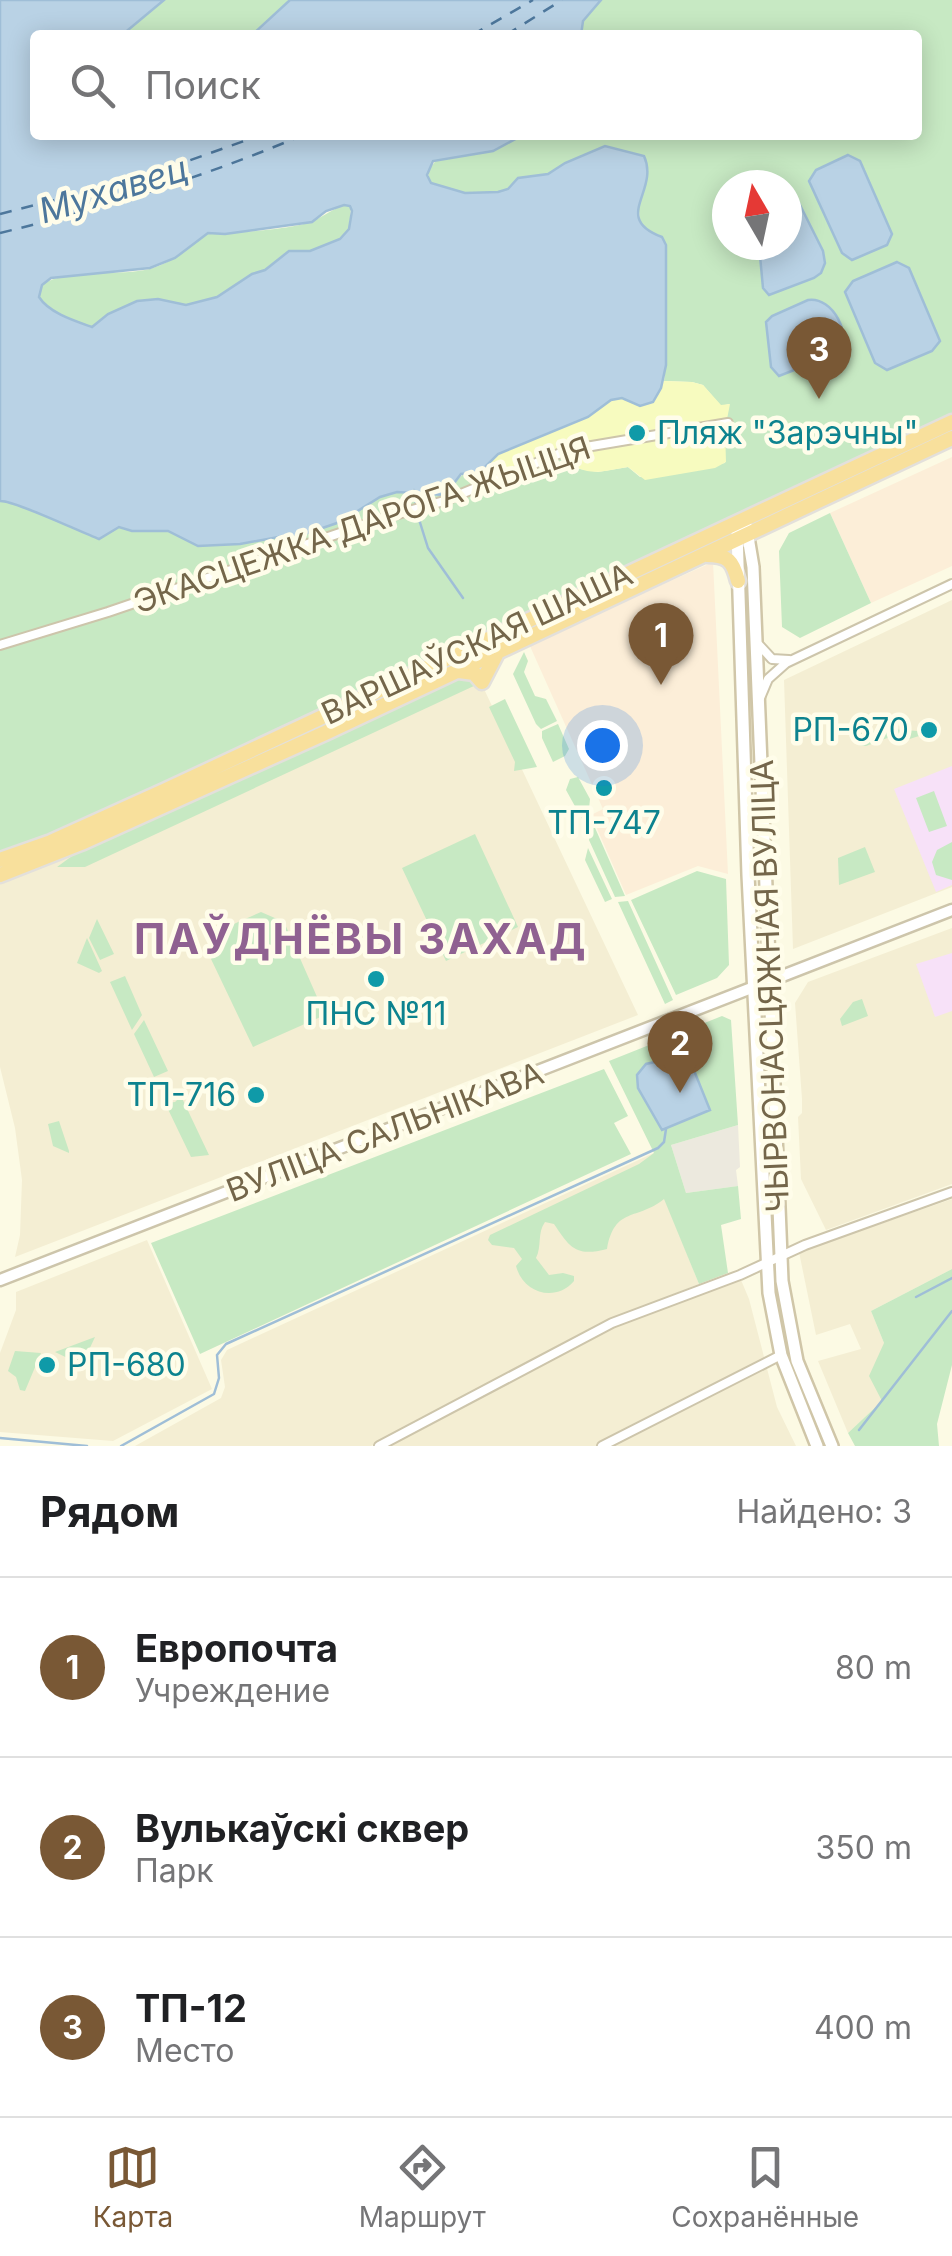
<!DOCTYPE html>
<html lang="ru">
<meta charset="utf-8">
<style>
body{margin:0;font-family:Inter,sans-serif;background:#f2f2f2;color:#202124}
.compass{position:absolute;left:712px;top:170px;width:90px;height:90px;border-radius:50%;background:#fff;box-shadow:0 5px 25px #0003;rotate:351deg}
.you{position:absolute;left:602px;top:745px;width:35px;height:35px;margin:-25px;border:8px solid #fff;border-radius:50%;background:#1a73e8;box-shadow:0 0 0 15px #1a73e833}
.badge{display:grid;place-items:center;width:65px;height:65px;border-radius:50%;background:#795835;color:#fff;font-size:32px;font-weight:700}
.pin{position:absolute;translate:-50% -82px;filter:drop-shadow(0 2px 5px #0008)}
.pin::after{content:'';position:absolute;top:52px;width:35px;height:30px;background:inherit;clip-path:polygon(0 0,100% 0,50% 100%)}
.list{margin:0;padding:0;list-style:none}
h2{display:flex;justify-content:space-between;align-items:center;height:130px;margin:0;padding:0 40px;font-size:42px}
h2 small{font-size:32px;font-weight:400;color:#757577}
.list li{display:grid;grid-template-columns:65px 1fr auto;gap:30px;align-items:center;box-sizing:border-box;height:180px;padding:0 40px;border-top:2px solid #e0e0e0}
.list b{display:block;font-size:38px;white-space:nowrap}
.list p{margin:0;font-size:32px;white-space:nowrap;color:#757577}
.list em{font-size:32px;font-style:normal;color:#757577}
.icon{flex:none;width:55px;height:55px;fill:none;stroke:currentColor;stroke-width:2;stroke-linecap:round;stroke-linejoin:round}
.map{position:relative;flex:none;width:952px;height:1446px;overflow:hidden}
.search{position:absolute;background:#fff;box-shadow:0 5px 25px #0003;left:30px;right:30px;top:30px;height:110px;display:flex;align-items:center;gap:25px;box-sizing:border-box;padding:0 35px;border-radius:10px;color:#757577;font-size:38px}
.sheet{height:670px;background:#fff}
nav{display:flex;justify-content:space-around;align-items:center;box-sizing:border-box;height:140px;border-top:2px solid #e0e0e0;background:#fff;font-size:28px;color:#757577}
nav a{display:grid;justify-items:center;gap:5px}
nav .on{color:#795835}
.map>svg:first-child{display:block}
</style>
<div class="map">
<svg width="952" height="1446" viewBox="0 0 952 1446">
<rect width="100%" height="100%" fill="#fcfae4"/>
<path fill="#f4eed3" d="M952,600V887L793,949L784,680Z
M475,670L638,1015L15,1257L20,1235L22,1180L15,1128L0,1067V881Z
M952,928V1184L826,1230L801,1179L798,1117L802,1113V1099L795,1003L808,982Z
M671,1145L665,1199L699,1284L600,1323L371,1446H135L221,1398L225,1387L221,1360L227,1350Z
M952,1199V1269L871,1311L884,1343L882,1401L848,1433L818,1361L861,1349L850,1324L816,1335L799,1252Z
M147,1240L212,1389L113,1441L0,1432V1353L16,1310V1292Z
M741,1280L749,1299L777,1407L796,1446H385L598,1333Z"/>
<path fill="#fceed8" d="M952,457V566L871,603L830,513Z
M713,562L728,874L698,866L626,895L591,815L603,809L529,644Z"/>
<path fill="#ece9de" d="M738,1125L740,1167L736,1170L738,1186L686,1193L671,1145Z"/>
<path fill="#f7e1f8" d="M952,766V885L936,892L894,789Z
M952,953V1011L935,1017L916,964Z"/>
<path fill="#c7e9c3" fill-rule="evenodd" d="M164,0H290L252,35H122Z
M601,0H952V417L62,833L0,853V501C14,500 79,530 95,538L119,527L132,531H168L198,546L232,545L284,536L296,537L340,522L380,497L397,492L417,490L442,495C461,481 465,458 493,479L566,457L574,468L598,472L628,467L640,477L725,463V429L729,404L721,406L703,385L692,382L664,381L666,365V245L659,235L646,232L640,222L639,210L638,154L605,146L548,174L518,178L508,189L498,192L465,193L435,186L429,180L428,171L437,159C467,155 498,153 523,135H917V35H581L583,22ZM727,185H787V245H727Z
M344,205L351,207L349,229L343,238L310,251H289L265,270L252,274L216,297L186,305L158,299L137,301L108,314L92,327C76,322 49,312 39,297L42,285C69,266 120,278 153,268C175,261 190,245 209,233C229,234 299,229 315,220C327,214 330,211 344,205Z
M830,513L871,603L800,638L782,627L779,551L789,533Z
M726,534L336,722L203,781L272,746Z
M524,652L528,661L524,672L535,696L546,699L557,721L541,729L536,724L513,674Z
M464,675L474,677L476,685L85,867H57L72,856Z
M505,699L537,767L514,771L515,762L489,707Z
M558,724L569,749L565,756L553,762L542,738V731Z
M877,728L918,731L919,736L897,743L890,737L866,746L859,745L860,730L876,731Z
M578,777L590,799L587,828L566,790L570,779Z
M934,791L947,826L929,832L916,798Z
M592,821L625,896L615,897L589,840Z
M475,834L518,927L446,961L402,868Z
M952,842V880L936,875L932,862L937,850Z
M865,847L875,872L839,885L838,858Z
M588,848L612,899L605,902L585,860Z
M697,871L726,879L729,965L717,978L676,995L631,900Z
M628,901L673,1000L665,1004L618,902Z
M261,912L284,922L325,1015L253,1047L211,959L214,954L211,941L220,930Z
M97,919L114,954L100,960L89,938Z
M87,938L102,971L99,973L77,963Z
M125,976L142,1015L132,1030L110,982Z
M862,999L868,1016L842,1026L840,1019L853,1002Z
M722,1016L731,1020L738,1125L671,1145L686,1193L738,1186L741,1219L721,1225L728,1273L699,1284L664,1199C637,1221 615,1206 607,1249C576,1257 570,1248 554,1224L545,1222C537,1233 542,1246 536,1258L549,1275L563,1273L574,1276V1281C555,1303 523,1293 516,1266L522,1259L514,1248L492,1245L488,1240L490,1235L639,1164L654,1153L609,1061Z
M144,1020L168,1071L154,1077L134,1034Z
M604,1069L628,1116L614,1123L631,1154L200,1354L151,1243Z
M181,1096L209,1155L191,1157L165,1103L175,1102Z
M59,1121L69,1151V1153L53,1146L48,1124Z
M952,1269V1365L937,1424L939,1446H855L848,1433L882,1401L869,1376L884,1343L871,1311Z
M95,1337L82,1365L55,1352Z
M15,1351L41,1353L25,1391L20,1390L16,1377L8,1371Z"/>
<path fill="#f7fbbf" d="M664,381L692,382L703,385L721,405L730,404L725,429L726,462L715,468L645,480L628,467C604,471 582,479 566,457L493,479L481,471L497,454L588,417L611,400L622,398L652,402Z"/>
<path fill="#b9d2e5" stroke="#9fbed7" stroke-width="2.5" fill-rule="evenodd" d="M0,0H164L122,35H35V135H523L493,151L433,161L427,175L431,183L465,193L498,192L508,189L518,178L548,174L565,163L605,146L644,156C660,191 611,218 662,237L666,245V365L661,388L653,402L640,406L622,398L611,400L588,417L498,454L480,472L461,474L445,495L397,492L380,497L340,522L296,537L284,536L240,544L198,546L168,531H132L119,527L99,539C80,532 14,500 0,501ZM344,205L350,206L352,211L349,229L340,239L310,251H289L265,270L252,274L217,297L186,305L158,299L137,301L108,314L92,327C75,321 49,313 39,297L42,285L51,278L150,268L175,258L208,233L225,234L312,222L326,211Z
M290,0H601L583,21L581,35H252Z
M848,155L860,161L892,234L887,245L852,260L842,253L809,181L816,170Z
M787,187L793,191L823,251L825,263L821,273L814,278L769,295L763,288L759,245H787Z
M897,262L909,268L940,341L932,351L887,370L875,363L845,292L853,281Z
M808,300C833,296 853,336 838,353L779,376L771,367L766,322L772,316Z
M682,1056L691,1063L710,1110L662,1130L638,1088L637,1075L646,1064Z"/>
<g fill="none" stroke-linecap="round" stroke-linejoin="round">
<path stroke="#9fbed7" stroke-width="2.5" d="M414,490L416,505
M417,513L428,548L463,598
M916,1297L952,1278
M859,1430L952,1311
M0,1438L87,1446
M121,1446L214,1394L219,1378L217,1355L226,1344L658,1148L664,1142L666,1129"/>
<path stroke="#4d779c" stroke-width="2.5" stroke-dasharray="12 10" stroke-linecap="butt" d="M472,35L533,0
M506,35L562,0
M0,214L137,179L261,135
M0,233C104,208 204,177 303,135"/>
<defs>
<path id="minor" d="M0,645L108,612L384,518L444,501L568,450L728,423
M759,645L772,659L789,660
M760,698L768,679L786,663L952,584
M379,1446L612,1323L740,1275L805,1245L952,1192
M602,1446L781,1355"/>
<path id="tertiary" d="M0,1280L952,910"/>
<path id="secondary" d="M745,519L753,567L782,1281L797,1361L832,1446
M737,532L748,875L769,1293L781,1355L817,1446"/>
<path id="trunk" d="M707,555C728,555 733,561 738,581
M459,671L474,673L482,682L496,655
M0,860L51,842L164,791L952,422
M0,875L81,843L325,733L952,438"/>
</defs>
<use href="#minor" stroke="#cdc5ab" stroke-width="12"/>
<use href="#tertiary" stroke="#cdc5ab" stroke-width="15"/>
<use href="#secondary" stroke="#d0c6a8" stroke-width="16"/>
<use href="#trunk" stroke="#e3e0db" stroke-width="19"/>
<use href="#minor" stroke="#fff" stroke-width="8"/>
<use href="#tertiary" stroke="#fff" stroke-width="10"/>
<use href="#secondary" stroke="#fff" stroke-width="11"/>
<use href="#trunk" stroke="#f8e09c" stroke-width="14"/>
</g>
<g fill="#0f9aa8" stroke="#fffdea" stroke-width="4">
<circle cx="637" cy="433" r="10"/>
<circle cx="929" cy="730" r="10"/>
<circle cx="604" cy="788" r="10"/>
<circle cx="376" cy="979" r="10"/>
<circle cx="256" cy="1095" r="10"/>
<circle cx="47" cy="1365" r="10"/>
</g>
<g text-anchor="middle" stroke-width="9" stroke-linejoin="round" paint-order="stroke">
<g font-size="32" fill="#0d838f" stroke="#fffdea" text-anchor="start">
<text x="657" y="444">Пляж "Зарэчны"</text>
<text x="909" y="741" text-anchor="end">РП-670</text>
<text x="604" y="834" text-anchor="middle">ТП-747</text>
<text x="376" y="1025" text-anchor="middle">ПНС №11</text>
<text x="236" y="1106" text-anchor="end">ТП-716</text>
<text x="67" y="1376">РП-680</text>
</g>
<g font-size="32" fill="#74664a" stroke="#fffdea">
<text transform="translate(362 525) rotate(-19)" y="11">ЭКАСЦЕЖКА ДАРОГА ЖЫЦЦЯ</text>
<text transform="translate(477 644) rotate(-25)" y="11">ВАРШАЎСКАЯ ШАША</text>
<text transform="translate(770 986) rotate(-92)" y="11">ЧЫРВОНАСЦЯЖНАЯ ВУЛІЦА</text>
<text transform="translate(385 1132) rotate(-21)" y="11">ВУЛІЦА САЛЬНІКАВА</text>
</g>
<g font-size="35" font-style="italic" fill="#4d779c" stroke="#fffdea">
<text transform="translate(113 190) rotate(-17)" y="12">Мухавец</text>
</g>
<g font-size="42" font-weight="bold" letter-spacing="2.5" fill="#8f6191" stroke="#fffdea">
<text x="361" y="954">ПАЎДНЁВЫ ЗАХАД</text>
</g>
</g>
</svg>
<svg class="compass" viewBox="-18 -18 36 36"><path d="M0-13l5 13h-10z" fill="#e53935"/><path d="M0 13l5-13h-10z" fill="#757577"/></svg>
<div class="you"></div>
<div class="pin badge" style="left:661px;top:685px">1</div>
<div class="pin badge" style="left:680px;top:1093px">2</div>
<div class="pin badge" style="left:819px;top:399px">3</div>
<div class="search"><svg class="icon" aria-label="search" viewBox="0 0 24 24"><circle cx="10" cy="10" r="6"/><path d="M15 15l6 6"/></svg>Поиск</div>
</div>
<section class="sheet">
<h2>Рядом<small>Найдено: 3</small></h2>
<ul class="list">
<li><span class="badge">1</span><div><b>Европочта</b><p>Учреждение</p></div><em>80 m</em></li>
<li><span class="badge">2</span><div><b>Вулькаўскі сквер</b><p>Парк</p></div><em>350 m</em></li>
<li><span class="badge">3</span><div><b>ТП-12</b><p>Место</p></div><em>400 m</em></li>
</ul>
</section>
<nav>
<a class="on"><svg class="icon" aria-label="map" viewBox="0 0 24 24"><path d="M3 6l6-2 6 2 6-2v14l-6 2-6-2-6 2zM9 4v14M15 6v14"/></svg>Карта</a>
<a><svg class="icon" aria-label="directions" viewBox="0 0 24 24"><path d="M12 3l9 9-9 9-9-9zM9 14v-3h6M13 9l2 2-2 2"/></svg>Маршрут</a>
<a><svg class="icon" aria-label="saved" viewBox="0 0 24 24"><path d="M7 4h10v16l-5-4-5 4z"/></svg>Сохранённые</a>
</nav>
